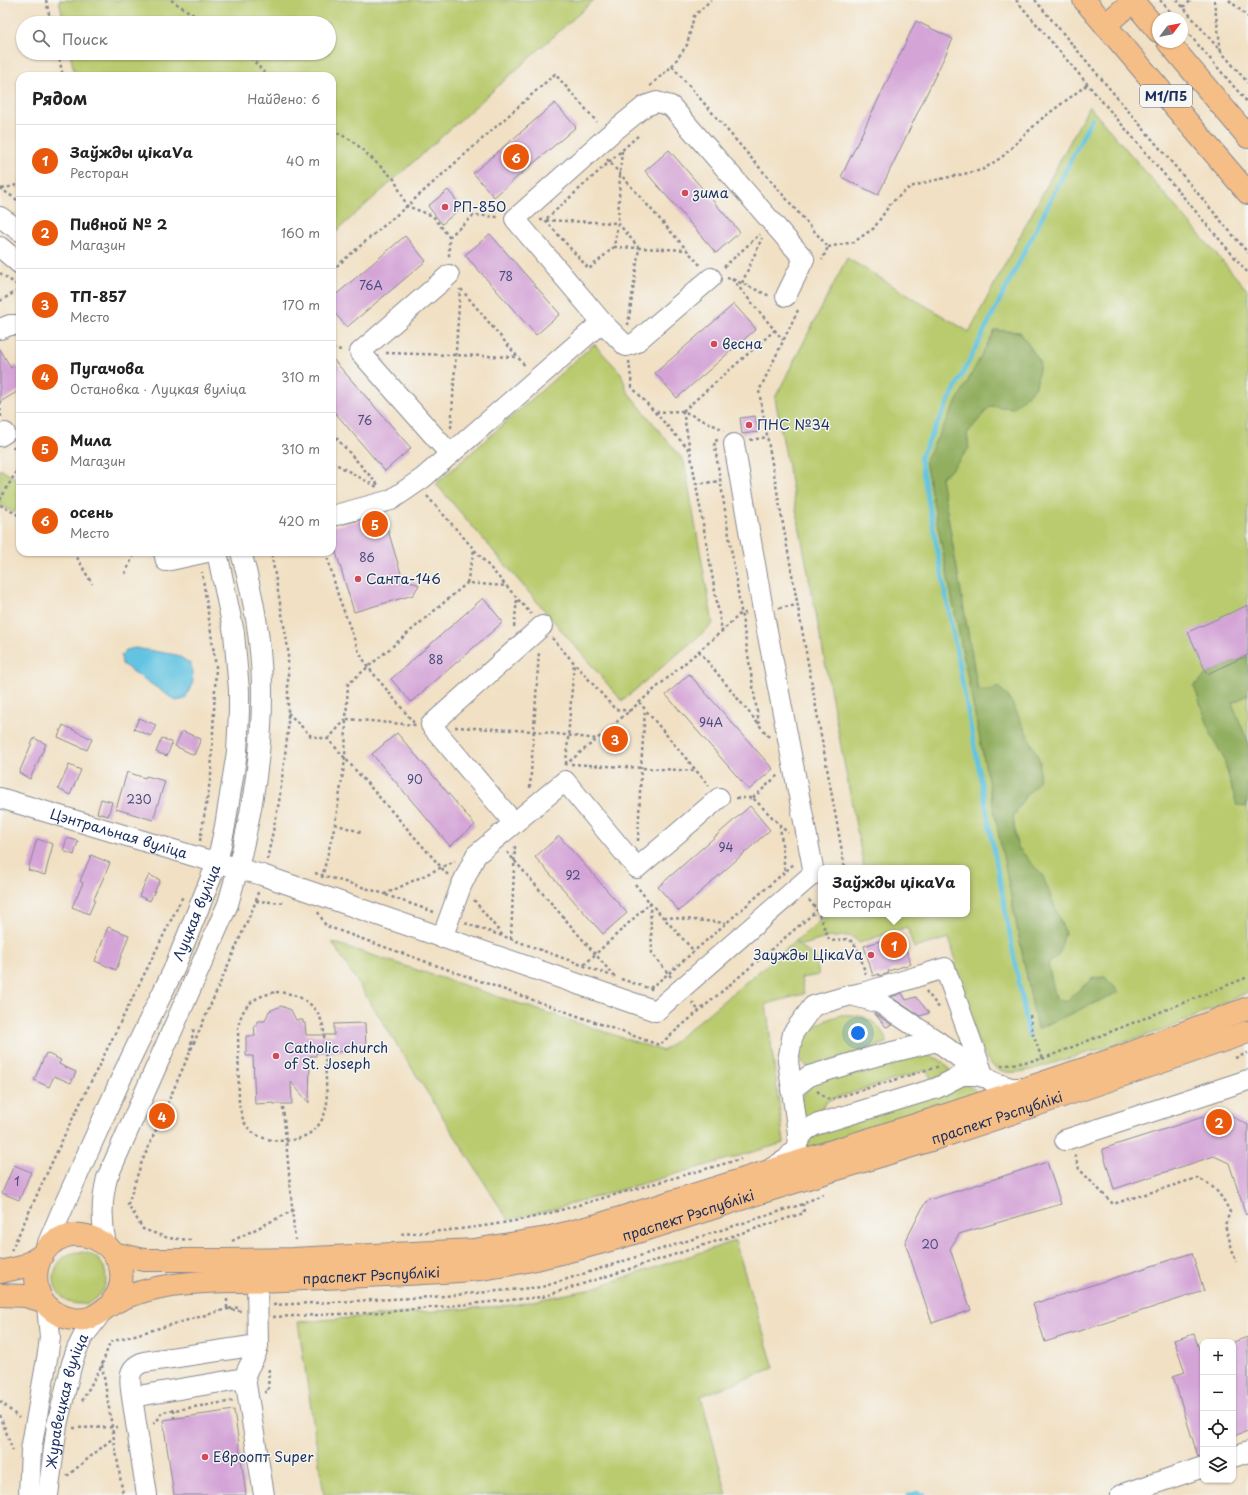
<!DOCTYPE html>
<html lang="ru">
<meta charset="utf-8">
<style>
body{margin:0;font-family:"Playpen Sans",sans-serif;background:#f6f6f6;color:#222}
.controls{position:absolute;right:12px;bottom:12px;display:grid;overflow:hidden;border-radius:8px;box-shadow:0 1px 3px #0004}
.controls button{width:36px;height:36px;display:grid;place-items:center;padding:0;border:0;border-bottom:1px solid #e0e0e0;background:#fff;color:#222;font:20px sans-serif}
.compass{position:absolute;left:1152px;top:12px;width:36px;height:36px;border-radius:50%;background:#fff;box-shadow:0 1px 3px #0004;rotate:58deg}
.you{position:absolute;left:858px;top:1033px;width:14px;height:14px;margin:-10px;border:3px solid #fff;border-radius:50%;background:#1a73e8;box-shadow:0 0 0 6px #1a73e833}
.badge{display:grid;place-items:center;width:26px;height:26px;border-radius:50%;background:#ea580c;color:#fff;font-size:13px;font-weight:700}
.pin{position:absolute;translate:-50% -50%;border:2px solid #fff;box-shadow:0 1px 4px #0006}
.popup{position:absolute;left:818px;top:865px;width:152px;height:52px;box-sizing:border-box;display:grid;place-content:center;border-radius:8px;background:#fff;filter:drop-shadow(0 1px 3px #0005);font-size:13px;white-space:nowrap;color:#767676}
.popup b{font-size:15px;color:#222}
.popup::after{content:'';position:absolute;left:50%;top:100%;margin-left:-8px;border:8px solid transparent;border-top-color:#fff}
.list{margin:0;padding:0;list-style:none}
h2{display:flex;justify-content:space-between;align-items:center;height:52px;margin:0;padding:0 16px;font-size:17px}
h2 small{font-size:13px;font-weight:400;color:#767676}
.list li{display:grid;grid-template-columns:26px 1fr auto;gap:12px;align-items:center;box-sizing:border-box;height:72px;padding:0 16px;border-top:1px solid #e0e0e0}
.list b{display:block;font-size:15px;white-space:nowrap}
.list p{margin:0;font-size:13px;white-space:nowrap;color:#767676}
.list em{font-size:13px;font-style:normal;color:#767676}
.icon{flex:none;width:22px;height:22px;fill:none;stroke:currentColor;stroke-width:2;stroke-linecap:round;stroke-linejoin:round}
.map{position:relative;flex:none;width:1248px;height:1495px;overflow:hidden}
.search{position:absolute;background:#fff;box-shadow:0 1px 3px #0004;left:16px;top:16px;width:320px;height:44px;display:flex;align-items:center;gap:10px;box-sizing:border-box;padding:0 14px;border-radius:22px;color:#767676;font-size:15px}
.panel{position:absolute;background:#fff;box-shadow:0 1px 3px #0004;left:16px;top:72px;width:320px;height:484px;border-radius:12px}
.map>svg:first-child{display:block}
</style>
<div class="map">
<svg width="1248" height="1495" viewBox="0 0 1248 1495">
<rect width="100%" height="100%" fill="#f6f6f2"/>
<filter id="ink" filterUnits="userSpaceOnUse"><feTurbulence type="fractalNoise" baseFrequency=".025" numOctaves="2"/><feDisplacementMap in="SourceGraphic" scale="8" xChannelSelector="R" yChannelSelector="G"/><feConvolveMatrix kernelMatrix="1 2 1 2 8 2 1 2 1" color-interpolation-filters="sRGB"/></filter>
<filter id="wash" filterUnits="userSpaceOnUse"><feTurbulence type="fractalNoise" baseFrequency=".012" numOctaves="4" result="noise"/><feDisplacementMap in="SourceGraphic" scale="16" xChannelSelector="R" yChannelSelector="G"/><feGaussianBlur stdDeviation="0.9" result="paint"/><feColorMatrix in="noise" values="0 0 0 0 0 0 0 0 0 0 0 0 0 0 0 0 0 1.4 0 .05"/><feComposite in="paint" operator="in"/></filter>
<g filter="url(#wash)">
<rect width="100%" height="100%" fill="#f1e0c3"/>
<path fill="#b9cb6e" stroke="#6a7d66" d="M59,0H594L332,235V76H75L70,53H329V23H64Z
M1089,106L1248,291V992L1168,1029L1030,1070C1016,1073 1002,1075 991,1064C977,1050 962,990 955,968L956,961L949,938L914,948L907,927L859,943C851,934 845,935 834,938L830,937L802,945L795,943L815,957L819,975L801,978L804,994L766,1004L784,1143L547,1211L508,1220L332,942L663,1051L828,914H967V868H864L775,398L847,258L969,332Z
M594,344L621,373L627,391L684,461L713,624L622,701L436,484Z
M0,469L20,481V503L14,513L0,505Z
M841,1015C856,1014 869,1016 880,1029C883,1033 886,1037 886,1043L809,1068C802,1063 798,1058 799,1050C802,1030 823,1020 841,1015Z
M916,1054C929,1055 945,1058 950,1072L933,1081L926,1070L829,1100L824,1104L821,1116L813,1121L804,1118L800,1101L804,1094L813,1083Z
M963,1083L975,1090L979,1095L806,1149L804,1139Z
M735,1241L774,1368L701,1396L727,1495H324L298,1322L513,1305L587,1290Z
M54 1278a26 26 0 1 1 52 0a26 26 0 1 1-52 0Z"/>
<path fill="#92af61" stroke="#566f60" d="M995,330L1020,332L1040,362L1036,387L1013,408L990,406L967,434L969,448L953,468L941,477L978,690H989L998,687L1007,695L1015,709L1040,761L1039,781L1025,797L1013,817L1017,846L1033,865L1042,874L1065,933L1058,956L1048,964L1056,998L1065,1002L1093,978L1105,977L1119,992L1037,1029L925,461Z
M1248,655V695L1232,703L1248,742V796L1246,807L1237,806L1223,757L1212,736L1194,686L1207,674Z"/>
<path fill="#64c4e2" stroke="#407aa0" d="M135,648L177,655L191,664L193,682L185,699L176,701L122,664L121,656L126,650Z"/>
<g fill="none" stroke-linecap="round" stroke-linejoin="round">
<path stroke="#64c4e2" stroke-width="4.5" d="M1029,1036L920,458L1092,118
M909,1495L917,1493L923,1495"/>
</g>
<g id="blocks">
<path fill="#d4a4d7" d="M916,21L953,39L878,195L841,177Z
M555,103L576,127L494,197L473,173Z
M669,150L740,232L716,253L645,171Z
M448,190L462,207L442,224L428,206Z
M490,234L560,314L536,335L465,255Z
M405,236L426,261L347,327L332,310V298Z
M734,304L756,329L677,398L655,373Z
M0,349L11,368L16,365L20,372V390L0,402Z
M332,358L411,448L385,471L332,409Z
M755,416L758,432L742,434L740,418Z
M383,514L402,577L419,585L413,595L354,612L332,539V527Z
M483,598L503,622L411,702L391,679Z
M1248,605V655L1207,674L1188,632Z
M689,674L773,769L749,790L666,695Z
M139,718L156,725L151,736L134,729Z
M63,725L92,739L87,750L58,737Z
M616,725L628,739L613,753L601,740Z
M182,731L201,739L194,755L175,746Z
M397,733L475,825L450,846L372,754Z
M34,738L46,744L30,779L19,773Z
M162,738L172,743L167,756L156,752Z
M69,765L81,770L70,795L58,789Z
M127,772L145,778L146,776L165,781L153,820L116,809Z
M101,799L112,802L108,816L97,813Z
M750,806L770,830L679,911L658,887Z
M559,836L627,913L603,934L535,857Z
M67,838L78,841L74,855L63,851Z
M37,839L53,844L45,875L28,870Z
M91,855L110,863L94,899L95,900L89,914L72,907L83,883L80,881Z
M149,875L160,880L150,901L139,896Z
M108,927L129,935L116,970L95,961Z
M901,934L911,964L888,971L889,973L879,976V974L873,976L864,946Z
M902,993L906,1000L916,997L929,1013L920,1016L891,997Z
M281,1006L291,1010L296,1020H303V1023H305L306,1035H334V1024L365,1023L366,1050L316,1053V1056H310L309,1103L291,1082L292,1104H274V1103L255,1104L253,1056H246V1036H255L254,1025H257V1021H265L269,1011Z
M874,1013L875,1014L892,1025L886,1027Z
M46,1053L61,1060L59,1064L76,1072L71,1083L54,1076L49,1087L34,1080Z
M1222,1111L1248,1125V1214L1246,1215L1229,1163L1214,1156L1114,1189L1102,1149Z
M1047,1162L1061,1204L959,1234L950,1249L971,1310L932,1323L905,1242L926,1201Z
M14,1165L31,1172L19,1200L2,1193Z
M1192,1253L1204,1291L1045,1342L1033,1304Z
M1194,1334L1200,1352L1203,1351V1456L1198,1457L1173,1376L1185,1372L1174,1340Z
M1248,1337V1431L1233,1436V1342Z
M234,1410L246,1495H174L163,1420Z"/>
</g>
</g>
<g filter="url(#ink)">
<use href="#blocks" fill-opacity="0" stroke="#868890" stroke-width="1"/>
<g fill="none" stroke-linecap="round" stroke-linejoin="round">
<defs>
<g id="minor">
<path d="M0,217L20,231"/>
<path d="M0,247L20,264"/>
<path d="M449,275L360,352L450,454"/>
<path d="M602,322L515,219L609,135L645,106L657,102L671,106L804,259L786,296"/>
<path d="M0,329L10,325H20"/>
<path d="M0,436L5,433"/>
<path d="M332,516L391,500L423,478L602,322L626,346L635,343L711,278"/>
<path d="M164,552L166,561L207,552"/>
<path id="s1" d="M0,798L197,857L262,875L656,1011L814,873L763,610L734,444"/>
<path d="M514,823L431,725L542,626"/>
<path d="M442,938L461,886L476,855L565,781L637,868L719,798"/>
<path d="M853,995C884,988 914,977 945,968L984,1077"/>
<path d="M791,1090L809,1076L872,1057L937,1041"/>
<path d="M1065,1140L1248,1080"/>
<path d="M798,1141L805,1131L815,1125L937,1088L962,1075H976L984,1077"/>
<path d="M772,1168L787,1159L797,1147L798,1134L788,1061L793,1033L813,1006L851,995L880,1003L937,1041L993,1082L1011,1088H1026"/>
<path d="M106,1245C101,1221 101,1201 107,1178L228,904C252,822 269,726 259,641C256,611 249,581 241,552"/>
<path id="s2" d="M45,1250L62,1210L124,1072L173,971L217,863L225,826L237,752L239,711V690L234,633L217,552"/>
<path d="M257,1281L258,1345"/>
<path d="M245,1378L264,1495"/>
<path d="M132,1397L245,1378C246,1366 257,1358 258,1345L144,1362C126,1368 130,1381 132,1397L147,1495"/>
<path d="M1233,1457L1248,1452"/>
<path d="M29,1495L31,1450L48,1353L50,1337L47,1306"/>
<path id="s3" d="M48,1495L57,1425L72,1363L77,1349L83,1337L101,1313"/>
<path d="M1121,1495L1203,1467"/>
</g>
<g id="major">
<path d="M113,1253L144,1260H227L292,1259L474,1250L547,1238L598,1225L937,1118L1123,1056L1248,1008"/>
<path d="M0,1272L22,1267L42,1255"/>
<path d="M0,1295L25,1296L43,1301"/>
<path id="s4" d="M110,1305C111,1304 117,1294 118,1293C138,1243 63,1210 40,1259C35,1270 35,1282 39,1294C45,1307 58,1317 73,1319C91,1322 98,1313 112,1304C118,1301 125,1297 132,1295C177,1278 235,1282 283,1280C324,1278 365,1276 406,1274C437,1272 469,1272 500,1266C593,1250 683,1217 772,1189C830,1171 888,1154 946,1135C1047,1102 1147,1067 1248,1032"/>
</g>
<path id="highway" d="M1084,0L1248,193
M1132,0L1158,31
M1105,25L1133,1
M1168,42L1248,137"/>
</defs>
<use href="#minor" stroke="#868890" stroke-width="22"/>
<use href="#major" stroke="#868890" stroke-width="24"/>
<use href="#highway" stroke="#868890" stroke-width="24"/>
<path stroke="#868890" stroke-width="2.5" stroke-dasharray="3 3" stroke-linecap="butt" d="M46,0L51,23
M171,0L206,23
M1016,0L1248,273
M1035,0L1248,253
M1160,0L1176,18
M1177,0L1248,83
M1214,0L1221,52
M1229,0L1248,17
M1183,7L1192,0
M1182,26L1248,103
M58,53L63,76
M247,53L267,76
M672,66L687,45L694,16L711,0
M650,86L672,66L828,247L822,260
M332,130L353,141L394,179L407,206L433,216L449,237V258
M622,151L620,172L618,223L614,247L589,269L545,220L640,134
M607,159L700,265
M0,188L20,202
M2,189L20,184
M540,220L618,223L639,248L628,325
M449,237L474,215L499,217
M614,247L687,250
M828,247L854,242L874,228L891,203L910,187L931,181L982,170L1002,157L1040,120L1088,84
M724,267L760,234
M332,270L407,206L555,74L597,122
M0,273L20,287
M727,278L732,279L770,296
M732,279L783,340
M742,283L762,238
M461,289L526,367
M0,301L20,289
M798,310L759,391L845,868
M332,349L343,350
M386,353L517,357
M629,361L632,387L690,451
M0,402L1,417
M683,411L722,631
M683,411L775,330
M656,412L683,411L724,430
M451,428L460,289
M332,433L379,486
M718,440L714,441L759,724
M750,440L768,437
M13,446L20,458
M332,462L377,487
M696,484L720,481
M427,496L531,614
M0,500L20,465
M0,505L20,516
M74,552L92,584
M326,552L338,595L359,652L368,667L414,723
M125,574L135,552
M467,583L474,550
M779,608L798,605
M514,627L517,599
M552,638L615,709L630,711
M699,651L769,737
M639,702L709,786
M288,713L311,736L328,739L448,875
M455,727L533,731L597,739L722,631L740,614L746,613
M328,739L346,719L348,684L467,583L506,586
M566,764L574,663
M571,764L696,771
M565,765L597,739
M530,788L539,652
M736,798H753L788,833
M753,798L778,775
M335,824L363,833
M780,825L785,872
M200,841L211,775L216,667L202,572
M638,841L641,768L645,710
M507,852L615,977
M267,860L279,802L288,731V648L271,552
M315,873L385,894L455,861
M322,878L335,824L345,760L346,719L416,725
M635,884L650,903L652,953L671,977
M386,895L434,912
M474,900L503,936L609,975
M809,900L817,910L829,939L832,941L848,939C860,945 861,963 866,974
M256,901L286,903
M318,912L326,926L659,1045L821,907
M664,917L726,923
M465,923L502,936
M511,939L515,846
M584,965L650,903L694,951
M621,979L654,990
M650,988L668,974L795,863
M926,991L940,1009
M276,992C301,993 321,1006 324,1032L327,1104C325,1115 321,1124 313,1131C296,1145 259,1145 246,1125C242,1119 241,1111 239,1105L238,1028C242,1005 253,997 276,992Z
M692,1002L699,1011
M1030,1015L1033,1034L1042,1059
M190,1050L194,1027
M1235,1058L1248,1053
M1001,1066L1042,1059L1248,977
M817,1091L829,1100L940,1066
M283,1107L295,1240
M1075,1155L1079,1169L1113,1204L1197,1178C1215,1185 1222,1196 1230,1212L1225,1225L1236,1262
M401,1234C449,1231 496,1226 543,1215L741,1159
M191,1240L168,1238L143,1229L128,1204L141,1164L256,901L258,892
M232,1241L292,1211
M11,1251L66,1132L183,896
M227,1299V1309L241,1307
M273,1305L433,1297L542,1287L803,1204L823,1194
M273,1317L386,1312L542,1297L804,1213L803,1204
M102,1365L123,1495
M264,1392H268L269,1367
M0,1401L19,1418
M82,1401L102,1365L110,1342L227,1309L241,1311
M174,1410V1418
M0,1415L13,1451
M153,1423H156L162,1412L233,1401
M73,1428L120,1427
M67,1476L113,1438"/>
<use href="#minor" stroke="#fff" stroke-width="20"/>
<use href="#major" stroke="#f6be87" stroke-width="22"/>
<use href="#highway" stroke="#f6be87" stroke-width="22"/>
</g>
</g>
<g fill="#d1495b" stroke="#f6f6f2" stroke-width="1.5">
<circle cx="685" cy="193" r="4"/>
<circle cx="445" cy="207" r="4"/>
<circle cx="714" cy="344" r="4"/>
<circle cx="749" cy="425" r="4"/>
<circle cx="358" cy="579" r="4"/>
<circle cx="871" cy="955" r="4"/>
<circle cx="276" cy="1056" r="4"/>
<circle cx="205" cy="1457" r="4"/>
</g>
<g text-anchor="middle" stroke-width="3" stroke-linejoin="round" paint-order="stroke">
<g font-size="12" fill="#494c7c">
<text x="506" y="281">78</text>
<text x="371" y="290">76А</text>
<text x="365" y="425">76</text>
<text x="367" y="562">86</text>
<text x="436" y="664">88</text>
<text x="711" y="727">94А</text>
<text x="415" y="784">90</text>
<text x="139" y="804">230</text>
<text x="726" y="852">94</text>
<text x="573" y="880">92</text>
<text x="17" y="1186">1</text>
<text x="930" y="1249">20</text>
</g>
<rect fill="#f6f6f2" stroke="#5d6b8a" stroke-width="1" x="1140" y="85" width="52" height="22" rx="3"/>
<g font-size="13" font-weight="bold" fill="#1b2f5e">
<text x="1166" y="101">М1/П5</text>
</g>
<g font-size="14" fill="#1b2f5e" stroke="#f6f6f2" text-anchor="start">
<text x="693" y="198">зима</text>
<text x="453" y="212">РП-850</text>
<text x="722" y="349">весна</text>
<text x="757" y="430">ПНС №34</text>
<text x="366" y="584">Санта-146</text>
<text x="863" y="960" text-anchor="end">Заужды ЦікаVа</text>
<text x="284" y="1053">Catholic church<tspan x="284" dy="16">of St. Joseph</tspan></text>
<text x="213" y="1462">Евроопт Super</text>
</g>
<g font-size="14" fill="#1b2f5e" stroke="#f6f6f2">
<text dy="5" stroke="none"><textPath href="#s1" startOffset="124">Цэнтральная вуліца</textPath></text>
<text dy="5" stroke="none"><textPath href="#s2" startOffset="370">Луцкая вуліца</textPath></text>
<text dy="5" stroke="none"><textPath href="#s4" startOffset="1179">праспект Рэспублікі</textPath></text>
<text dy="5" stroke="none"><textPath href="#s4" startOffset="855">праспект Рэспублікі</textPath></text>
<text dy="5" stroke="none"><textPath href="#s4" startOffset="531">праспект Рэспублікі</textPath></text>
<text dy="5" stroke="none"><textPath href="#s3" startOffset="96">Журавецкая вуліца</textPath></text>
</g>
</g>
</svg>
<div class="controls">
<button>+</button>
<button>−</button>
<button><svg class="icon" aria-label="locate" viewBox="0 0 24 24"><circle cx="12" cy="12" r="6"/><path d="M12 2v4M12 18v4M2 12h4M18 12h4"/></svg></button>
<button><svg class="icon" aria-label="layers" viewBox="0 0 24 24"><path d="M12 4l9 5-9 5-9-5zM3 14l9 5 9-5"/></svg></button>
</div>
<svg class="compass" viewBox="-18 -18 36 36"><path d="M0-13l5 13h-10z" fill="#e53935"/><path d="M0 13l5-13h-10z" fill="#767676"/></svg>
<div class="you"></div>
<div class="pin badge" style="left:894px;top:945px">1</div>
<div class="popup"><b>Заўжды цікаVа</b>Ресторан</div>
<div class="pin badge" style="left:1219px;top:1122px">2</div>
<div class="pin badge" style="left:615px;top:739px">3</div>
<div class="pin badge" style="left:162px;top:1116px">4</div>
<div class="pin badge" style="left:375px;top:524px">5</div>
<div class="pin badge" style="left:516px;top:157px">6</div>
<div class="search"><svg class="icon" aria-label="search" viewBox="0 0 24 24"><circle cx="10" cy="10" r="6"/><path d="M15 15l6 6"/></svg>Поиск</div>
<section class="panel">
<h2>Рядом<small>Найдено: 6</small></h2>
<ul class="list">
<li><span class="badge">1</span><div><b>Заўжды цікаVа</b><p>Ресторан</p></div><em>40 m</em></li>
<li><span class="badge">2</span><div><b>Пивной № 2</b><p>Магазин</p></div><em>160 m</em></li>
<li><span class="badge">3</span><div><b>ТП-857</b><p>Место</p></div><em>170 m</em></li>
<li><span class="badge">4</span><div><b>Пугачова</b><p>Остановка · Луцкая вуліца</p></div><em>310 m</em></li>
<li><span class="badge">5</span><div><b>Мила</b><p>Магазин</p></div><em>310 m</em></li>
<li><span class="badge">6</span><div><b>осень</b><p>Место</p></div><em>420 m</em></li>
</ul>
</section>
</div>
